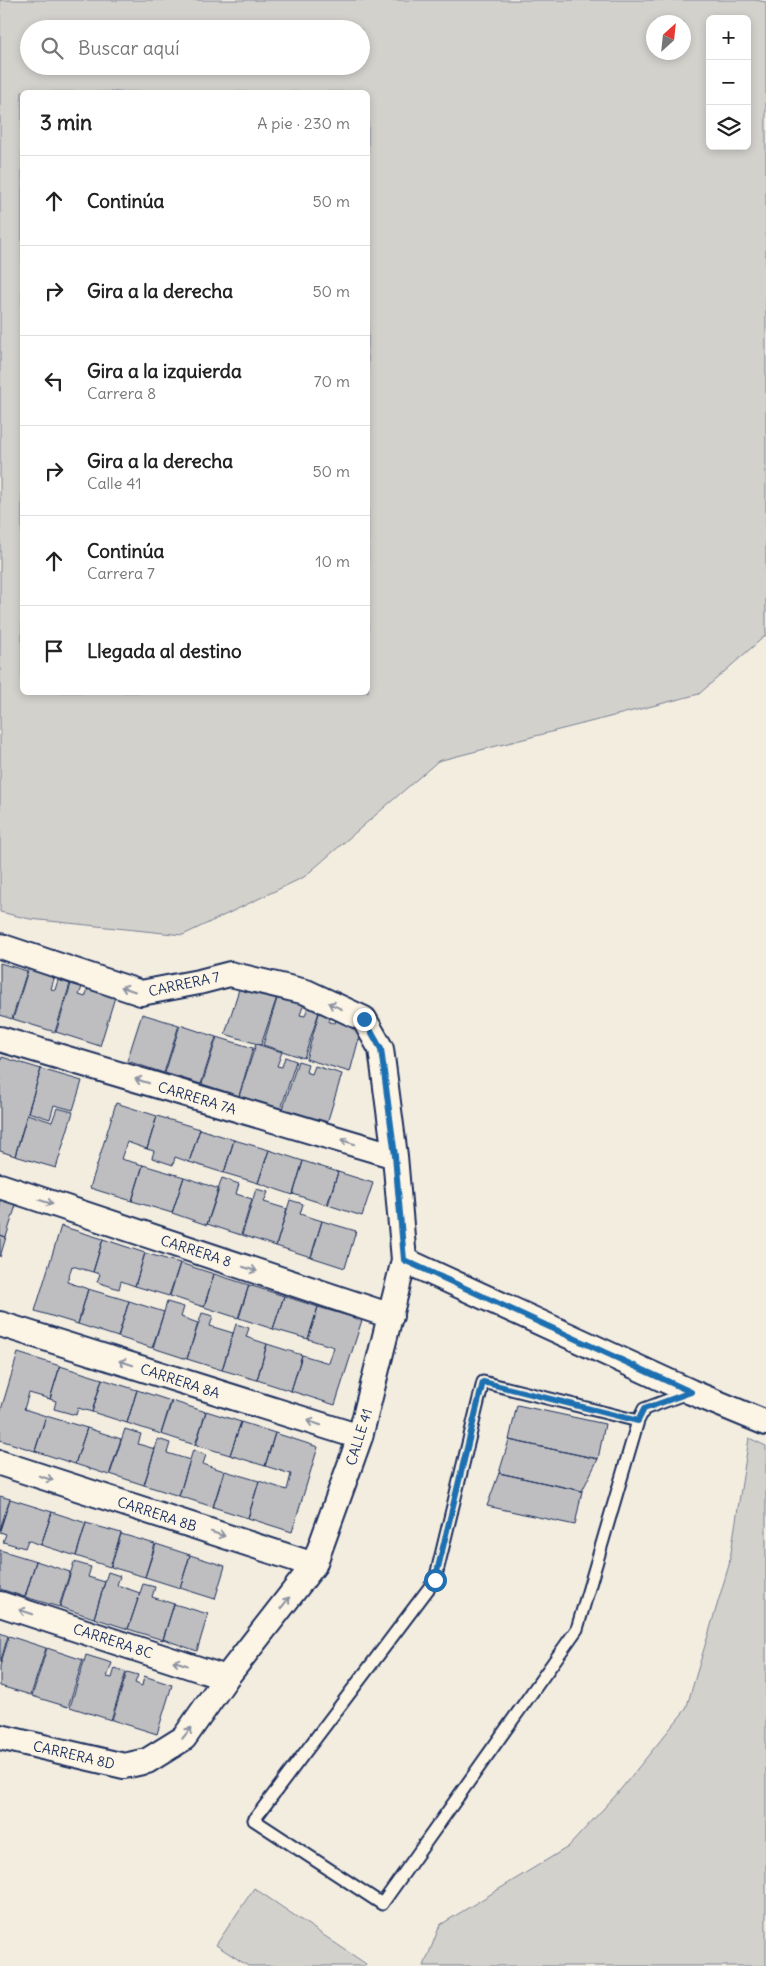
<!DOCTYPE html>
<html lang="es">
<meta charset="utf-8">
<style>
body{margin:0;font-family:Delius,sans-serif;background:#f2f2f2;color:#222}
.controls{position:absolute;right:15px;top:15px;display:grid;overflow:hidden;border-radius:8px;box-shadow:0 2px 8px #0003}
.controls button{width:45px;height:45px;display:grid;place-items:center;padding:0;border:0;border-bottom:1px solid #e0e0e0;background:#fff;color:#222;font:25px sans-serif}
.compass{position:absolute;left:646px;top:15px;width:45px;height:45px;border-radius:50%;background:#fff;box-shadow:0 2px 8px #0003;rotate:27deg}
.stop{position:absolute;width:15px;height:15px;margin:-11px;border:4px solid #1f6fb2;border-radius:50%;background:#fff}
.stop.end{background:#1f6fb2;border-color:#fff;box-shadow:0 1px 5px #0008}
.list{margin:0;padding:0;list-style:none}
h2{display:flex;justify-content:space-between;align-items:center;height:65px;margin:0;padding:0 20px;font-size:21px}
h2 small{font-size:16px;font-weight:400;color:#767676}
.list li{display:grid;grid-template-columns:32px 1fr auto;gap:15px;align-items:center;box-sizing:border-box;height:90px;padding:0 20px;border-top:1px solid #e0e0e0}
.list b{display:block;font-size:19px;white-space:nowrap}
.list p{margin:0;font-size:16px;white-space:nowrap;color:#767676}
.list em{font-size:16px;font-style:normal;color:#767676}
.icon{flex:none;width:28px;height:28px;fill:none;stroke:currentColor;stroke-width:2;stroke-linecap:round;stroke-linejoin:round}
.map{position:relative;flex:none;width:766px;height:1966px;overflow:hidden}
.search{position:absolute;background:#fff;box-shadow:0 2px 8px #0003;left:20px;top:20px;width:350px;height:55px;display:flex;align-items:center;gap:12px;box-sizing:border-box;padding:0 18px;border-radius:28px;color:#767676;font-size:19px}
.panel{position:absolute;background:#fff;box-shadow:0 2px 8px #0003;left:20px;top:90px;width:350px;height:605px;border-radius:8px}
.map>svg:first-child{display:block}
</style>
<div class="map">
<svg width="766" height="1966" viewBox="0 0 766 1966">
<rect width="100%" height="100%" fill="#f3ede0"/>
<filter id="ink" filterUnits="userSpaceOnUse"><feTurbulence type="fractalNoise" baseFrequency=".02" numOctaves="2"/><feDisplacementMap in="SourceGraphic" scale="10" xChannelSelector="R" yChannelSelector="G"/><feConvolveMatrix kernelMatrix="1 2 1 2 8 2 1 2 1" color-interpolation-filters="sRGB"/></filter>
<g filter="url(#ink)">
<path fill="#d3d1cc" stroke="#778095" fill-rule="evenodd" d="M0,0H755L766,2V635L699,694L438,761L304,877L183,935L30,919L0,912ZM710,19H747V146H710ZM684,22V52H654V22ZM29,29H361V66H29ZM22,92H368V692H22Z
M749,1438L766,1446V1966H424L440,1925L568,1847L616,1795L686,1709L729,1565Z
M254,1888L366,1964L365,1966H248L216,1945Z"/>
<path fill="#bebec0" stroke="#1b2f5e" d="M0,963L27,971L12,1019L0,1015Z
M29,967L55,975L51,989L55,990L58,980L70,984L55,1032L13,1019Z
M71,984L82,987L79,995L85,997L88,989L115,997L100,1046L56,1032Z
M240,986L277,997L261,1045L225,1034Z
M279,992L305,1001L300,1015L305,1016L308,1006L320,1009L304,1058L263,1045Z
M320,1010L331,1013L329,1022L335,1023L338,1014L363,1023L350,1072L306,1059Z
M142,1014L179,1025L164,1073L127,1061Z
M180,1025L216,1037L201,1084L165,1073Z
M217,1037L253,1048L239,1096L202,1084Z
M256,1044L282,1052L277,1066L282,1067L285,1057L296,1061L281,1109L239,1096Z
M2,1057L41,1069L15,1156L0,1151V1064Z
M298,1061L308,1064L306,1072L312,1074L315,1066L342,1074L327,1123L283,1109Z
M41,1069L82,1081L73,1110L54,1105L50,1119L28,1112Z
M116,1103L157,1116L147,1149L127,1142L121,1159L143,1165L132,1201L90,1188Z
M57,1108L73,1112L56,1168L15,1156L27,1114L52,1122Z
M157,1116L200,1129L189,1162L175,1157L173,1165L152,1158L154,1151L147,1149Z
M200,1129L234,1140L224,1173L189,1162Z
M234,1140L269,1150L258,1183L224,1173Z
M269,1150L303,1161L293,1195L258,1183Z
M303,1161L338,1172L327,1205L293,1194Z
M143,1165L184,1177L172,1213L132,1201Z
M338,1172L373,1183L362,1216L328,1205Z
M184,1177L219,1189L207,1225L172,1213Z
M222,1178L239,1184L236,1194L252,1199L241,1235L207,1224Z
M256,1189L268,1192L264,1202L287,1209L276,1246L242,1235Z
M0,1197L17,1202L6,1237L0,1235Z
M290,1200L303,1204L300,1214L322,1221L311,1257L276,1246Z
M322,1221L356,1231L345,1268L311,1257Z
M61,1226L103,1239L93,1272L72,1266L67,1282L88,1289L78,1324L35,1311Z
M0,1235L6,1237L0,1257Z
M103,1239L145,1253L135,1286L121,1281L119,1289L97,1282L100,1274L93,1272Z
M145,1253L180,1263L169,1296L135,1286Z
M180,1263L214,1274L204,1307L170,1296Z
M214,1274L249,1285L238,1318L204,1307Z
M249,1285L284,1296L273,1329L239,1318Z
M88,1289L129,1301L118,1337L78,1324Z
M284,1296L318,1307L308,1339L273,1329Z
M129,1301L164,1312L152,1348L118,1337Z
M167,1302L184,1307L181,1317L198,1323L187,1359L153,1348Z
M318,1307L362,1320L335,1405L291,1391L302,1355L329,1363L334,1347L308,1339Z
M202,1313L213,1316L210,1326L233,1333L222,1370L187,1359Z
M236,1324L249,1328L246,1337L267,1344L257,1380L222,1370Z
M267,1344L302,1355L291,1391L257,1380Z
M18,1353L60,1366L50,1399L29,1393L24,1409L46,1416L35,1451L0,1440V1413Z
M60,1366L102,1379L92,1412L78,1408L76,1415L54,1409L56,1401L50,1399Z
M102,1379L137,1390L127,1423L92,1412Z
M137,1390L171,1401L161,1434L127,1423Z
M172,1401L206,1412L195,1445L161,1434Z
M517,1405L605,1424L598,1459L509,1440Z
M206,1411L241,1422L230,1455L196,1445Z
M46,1416L87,1428L75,1464L35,1451Z
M241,1422L275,1433L265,1466L230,1455Z
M87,1428L121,1439L109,1475L75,1464Z
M125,1429L141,1434L138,1444L155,1449L144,1485L110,1474Z
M275,1433L318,1447L292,1532L248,1518L259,1481L287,1490L291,1474L265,1466Z
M158,1439L170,1443L167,1453L190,1460L179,1496L144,1485Z
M509,1440L598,1459L582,1491L499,1473Z
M193,1450L206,1455L203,1464L224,1471L213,1507L179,1496Z
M225,1471L259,1481L248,1518L213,1507Z
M499,1473L582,1491L575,1525L487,1506Z
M0,1496L10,1499L0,1530Z
M10,1499L52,1512L41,1545L28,1540L25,1548L3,1542L6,1534L0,1532V1530Z
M52,1512L86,1523L76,1556L41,1545Z
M86,1523L121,1533L110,1567L76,1556Z
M121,1534L155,1544L145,1577L111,1567Z
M156,1544L190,1555L180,1588L145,1577Z
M0,1550L36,1561L25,1597L0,1589Z
M190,1555L225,1566L215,1599L180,1588Z
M36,1561L70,1572L59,1607L25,1597Z
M74,1562L91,1567L88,1577L105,1582L94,1618L60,1607Z
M108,1572L120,1576L117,1585L140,1593L128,1629L94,1618Z
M143,1584L155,1587L152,1597L174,1604L163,1640L128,1629Z
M174,1604L208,1614L197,1651L163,1639Z
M0,1633L8,1636L0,1663Z
M9,1636L46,1648L31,1695L0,1686V1666Z
M47,1648L83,1660L68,1707L32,1696Z
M86,1655L112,1663L107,1677L112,1678L115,1668L126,1672L111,1720L70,1707Z
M127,1672L138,1675L135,1683L142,1686L144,1676L172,1685L157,1734L112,1720Z"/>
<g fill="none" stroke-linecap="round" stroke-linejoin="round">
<defs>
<path id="lane" d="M638,1421L483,1382L435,1580L254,1820L382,1904L577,1629L638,1421L644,1409L687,1393"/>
<path id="street" d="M0,946L141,993L199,982L230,974L306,992L364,1019L381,1049L395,1156L404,1260L360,1437L314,1565L226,1678L184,1738L147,1761L124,1766L0,1737
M0,1039L395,1156
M0,1186L391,1316
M404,1260L691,1392L766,1423
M0,1324L360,1437
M0,1463L314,1565
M0,1604L226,1678"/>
</defs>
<use href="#lane" stroke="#1b2f5e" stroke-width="15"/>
<use href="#street" stroke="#1b2f5e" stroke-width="28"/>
<use href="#lane" stroke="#fcf5e5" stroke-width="11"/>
<use href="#street" stroke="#fcf5e5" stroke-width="24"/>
</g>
<defs><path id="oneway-shaft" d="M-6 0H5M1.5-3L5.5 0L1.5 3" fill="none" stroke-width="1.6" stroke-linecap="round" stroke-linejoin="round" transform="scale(1.25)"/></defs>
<g stroke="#8c92a2">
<use href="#oneway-shaft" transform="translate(128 989) rotate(-161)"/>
<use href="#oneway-shaft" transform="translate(335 1006) rotate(-155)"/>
<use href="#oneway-shaft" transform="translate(142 1081) rotate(-163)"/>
<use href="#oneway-shaft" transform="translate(348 1142) rotate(-163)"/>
<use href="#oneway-shaft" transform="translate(46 1202) rotate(18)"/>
<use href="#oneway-shaft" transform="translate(250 1269) rotate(18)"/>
<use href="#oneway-shaft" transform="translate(126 1363) rotate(-162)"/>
<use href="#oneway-shaft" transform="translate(314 1423) rotate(-162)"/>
<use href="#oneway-shaft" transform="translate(46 1478) rotate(18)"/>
<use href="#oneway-shaft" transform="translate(218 1534) rotate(18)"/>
<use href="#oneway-shaft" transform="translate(285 1603) rotate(-52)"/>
<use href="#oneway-shaft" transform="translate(26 1612) rotate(-162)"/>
<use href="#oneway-shaft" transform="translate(180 1663) rotate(-162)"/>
<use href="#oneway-shaft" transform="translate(187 1733) rotate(-50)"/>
</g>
</g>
<g fill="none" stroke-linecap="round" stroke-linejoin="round" filter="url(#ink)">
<path stroke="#1f6fb2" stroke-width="6" d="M364,1019L381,1049L395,1156L404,1260L691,1392L644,1409L638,1421L483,1382L435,1580"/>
</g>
<g text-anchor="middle" stroke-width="5" stroke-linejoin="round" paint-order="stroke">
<g font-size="14" fill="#1b2f5e" stroke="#fcf5e5">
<text transform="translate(184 984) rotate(-12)" y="5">CARRERA 7</text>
<text transform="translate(197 1098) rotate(17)" y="5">CARRERA 7A</text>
<text transform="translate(196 1251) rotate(18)" y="5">CARRERA 8</text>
<text transform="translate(180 1381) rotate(18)" y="5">CARRERA 8A</text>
<text transform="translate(359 1437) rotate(-73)" y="5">CALLE 41</text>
<text transform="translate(157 1514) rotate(18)" y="5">CARRERA 8B</text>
<text transform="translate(113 1641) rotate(18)" y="5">CARRERA 8C</text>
<text transform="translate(74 1755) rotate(13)" y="5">CARRERA 8D</text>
</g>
</g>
</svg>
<div class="controls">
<button>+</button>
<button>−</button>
<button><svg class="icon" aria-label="layers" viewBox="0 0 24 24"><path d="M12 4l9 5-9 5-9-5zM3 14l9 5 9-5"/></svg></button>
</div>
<svg class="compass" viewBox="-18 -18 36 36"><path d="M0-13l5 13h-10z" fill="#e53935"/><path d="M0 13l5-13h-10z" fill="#767676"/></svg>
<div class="stop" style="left:435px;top:1580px"></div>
<div class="stop end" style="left:364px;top:1019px"></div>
<div class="search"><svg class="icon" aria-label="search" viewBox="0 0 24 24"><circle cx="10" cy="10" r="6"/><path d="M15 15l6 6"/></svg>Buscar aquí</div>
<section class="panel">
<h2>3 min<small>A pie · 230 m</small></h2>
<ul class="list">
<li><svg class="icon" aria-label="ahead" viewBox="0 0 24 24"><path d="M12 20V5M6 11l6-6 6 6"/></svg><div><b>Continúa</b></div><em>50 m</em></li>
<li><svg class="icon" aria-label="right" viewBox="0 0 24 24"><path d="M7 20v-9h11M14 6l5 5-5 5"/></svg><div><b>Gira a la derecha</b></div><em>50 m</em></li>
<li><svg class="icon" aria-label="left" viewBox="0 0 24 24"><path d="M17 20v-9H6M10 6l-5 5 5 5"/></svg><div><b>Gira a la izquierda</b><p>Carrera 8</p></div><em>70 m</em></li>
<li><svg class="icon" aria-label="right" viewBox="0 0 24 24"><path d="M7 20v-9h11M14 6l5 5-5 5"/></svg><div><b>Gira a la derecha</b><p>Calle 41</p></div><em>50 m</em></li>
<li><svg class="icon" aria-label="ahead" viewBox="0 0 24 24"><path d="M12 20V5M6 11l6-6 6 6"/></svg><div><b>Continúa</b><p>Carrera 7</p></div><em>10 m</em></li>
<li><svg class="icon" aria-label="arrive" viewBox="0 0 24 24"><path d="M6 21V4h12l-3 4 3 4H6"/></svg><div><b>Llegada al destino</b></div></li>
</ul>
</section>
</div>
